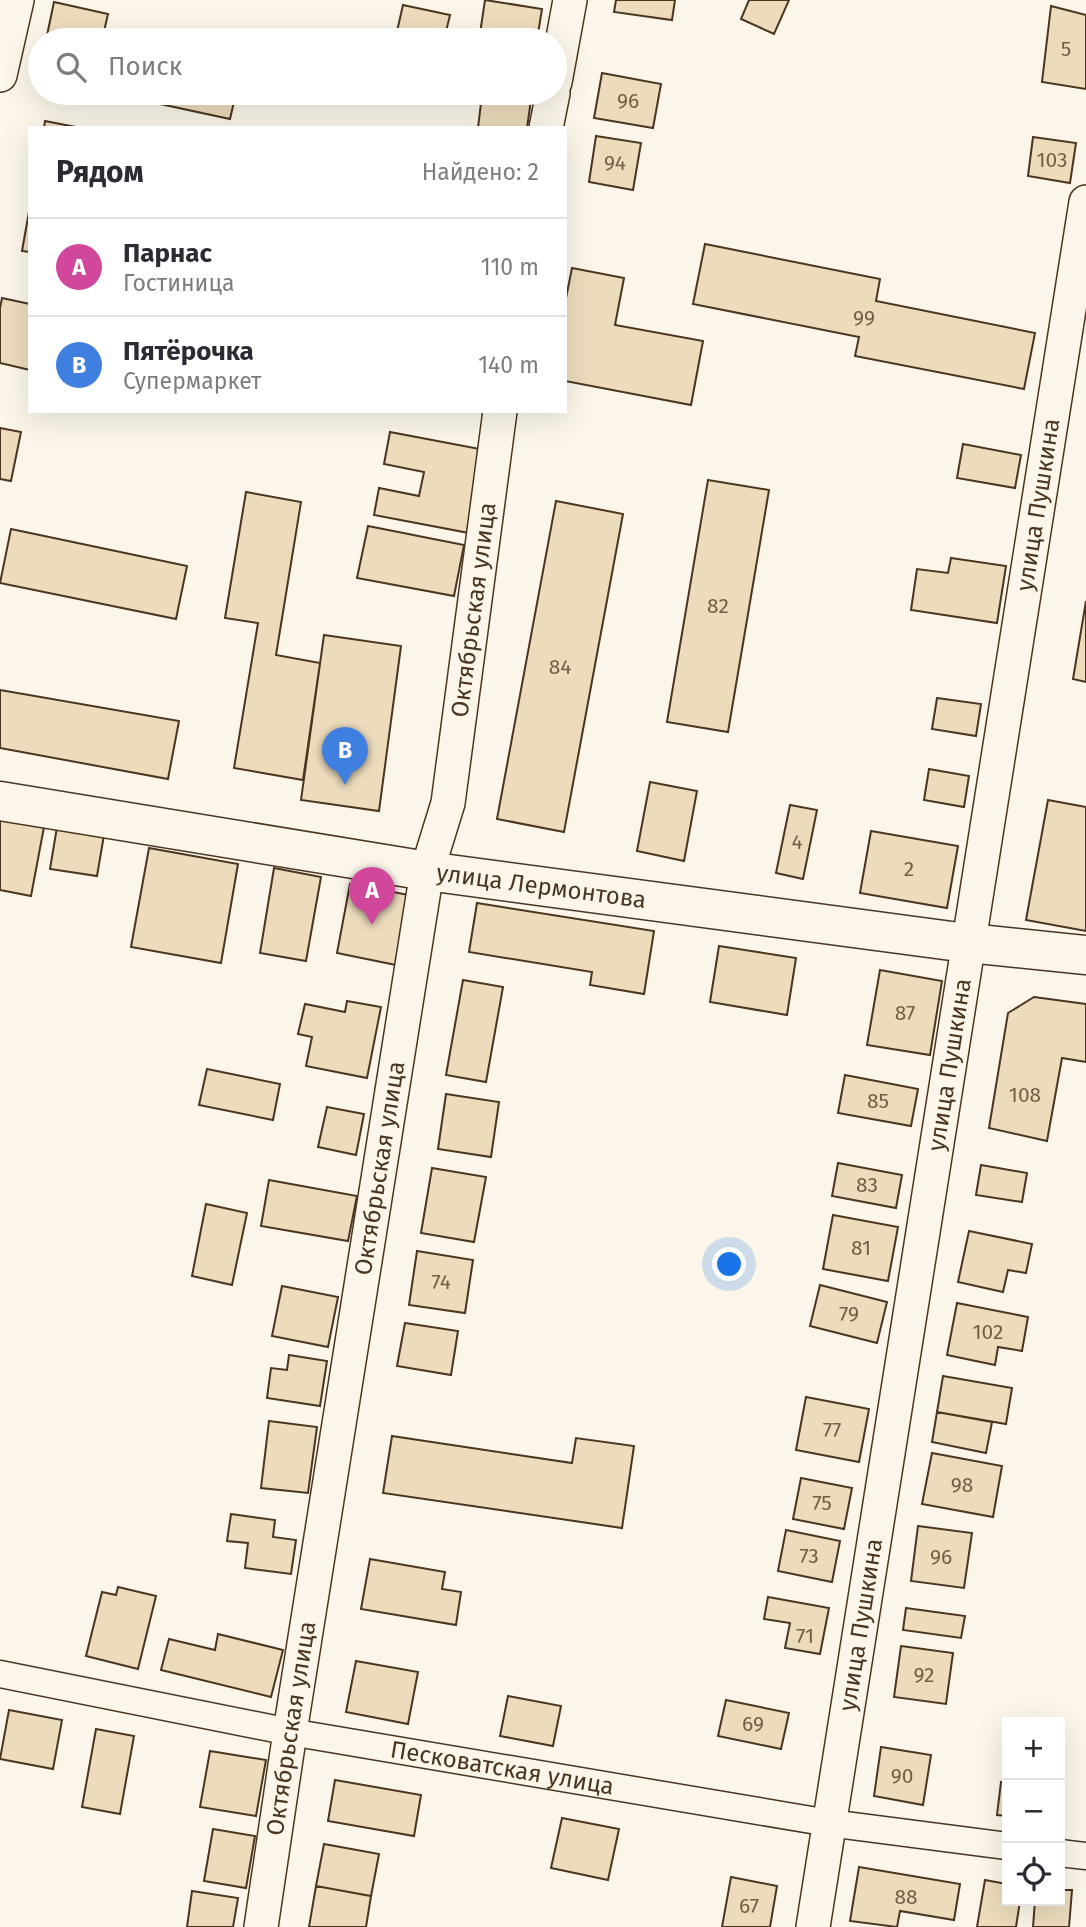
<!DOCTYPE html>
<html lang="ru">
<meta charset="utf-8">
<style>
body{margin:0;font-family:"Fira Sans",sans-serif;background:#f2f2f3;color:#2b2b33}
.controls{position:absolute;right:21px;bottom:21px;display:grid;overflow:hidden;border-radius:0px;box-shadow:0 7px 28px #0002}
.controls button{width:63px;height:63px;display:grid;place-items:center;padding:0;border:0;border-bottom:2px solid #e1e1e2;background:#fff;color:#2b2b33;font:35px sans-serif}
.you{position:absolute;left:730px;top:1265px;width:24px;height:24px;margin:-18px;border:5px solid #fff;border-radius:50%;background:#1a73e8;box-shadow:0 0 0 10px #1a73e833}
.badge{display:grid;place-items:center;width:46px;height:46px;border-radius:50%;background:#c62828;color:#fff;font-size:23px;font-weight:700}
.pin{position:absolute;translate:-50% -58px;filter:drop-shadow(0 2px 4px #0008)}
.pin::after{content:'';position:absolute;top:37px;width:24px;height:21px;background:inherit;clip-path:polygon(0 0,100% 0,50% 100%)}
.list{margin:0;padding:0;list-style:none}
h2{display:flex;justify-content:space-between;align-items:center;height:91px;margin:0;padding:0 28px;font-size:30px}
h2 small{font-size:23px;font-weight:400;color:#7c7c81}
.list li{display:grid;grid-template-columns:46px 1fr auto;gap:21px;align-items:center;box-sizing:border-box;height:98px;padding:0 28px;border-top:2px solid #e1e1e2}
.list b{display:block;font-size:26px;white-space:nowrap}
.list p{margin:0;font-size:23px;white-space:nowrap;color:#7c7c81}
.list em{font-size:23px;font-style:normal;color:#7c7c81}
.icon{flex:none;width:38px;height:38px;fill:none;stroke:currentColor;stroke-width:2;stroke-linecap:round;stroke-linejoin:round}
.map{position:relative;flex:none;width:1086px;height:1927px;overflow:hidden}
.search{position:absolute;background:#fff;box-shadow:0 7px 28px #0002;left:28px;top:28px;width:539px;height:77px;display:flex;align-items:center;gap:18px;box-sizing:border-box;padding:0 24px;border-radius:38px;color:#7c7c81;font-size:26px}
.panel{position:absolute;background:#fff;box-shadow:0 7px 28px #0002;left:28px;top:126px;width:539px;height:287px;border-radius:0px}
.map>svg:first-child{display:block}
</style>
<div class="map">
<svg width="1086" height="1927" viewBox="0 0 1086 1927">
<rect width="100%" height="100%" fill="#fbf6e9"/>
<path fill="#ecdcbc" stroke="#4a3520" stroke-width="2" d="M485,0L542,9L537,40H479Z
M616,0H675L672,20L614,12Z
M749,0H789L774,34L741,19Z
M54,2L108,14L102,40H46Z
M403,5L450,15L444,40H395Z
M1051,6L1086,15V89L1042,82Z
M602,73L661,84L653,128L594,118Z
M109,93H236L230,119Z
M467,93H532L527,128H478L481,103L466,101Z
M45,121L81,128H44Z
M596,136L641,143L633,190L589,182Z
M1033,137L1076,143L1070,183L1028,176Z
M30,206V252L22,251Z
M705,244L880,279L876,301L1035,333L1024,389L855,356L859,337L693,304Z
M572,268L624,278L615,325L703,341L691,405L565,381V303Z
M2,298L30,304V370L0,363V308Z
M0,428L21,432L11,481L0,479Z
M390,432L485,450L469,533L374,515L379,488L419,496L424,472L384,464Z
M963,444L1021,455L1015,488L957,478Z
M708,480L769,490L728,732L667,722Z
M246,492L301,502L276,655L320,663L303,780L234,768L258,623L225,618Z
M556,501L623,514L564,832L497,819Z
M368,526L464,545L454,596L357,578Z
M11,529L187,566L176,619L0,583Z
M951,558L1006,566L997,623L911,610L917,569L948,573Z
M1086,601V682L1073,679Z
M324,635L401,646L379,811L301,800Z
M0,690L179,721L168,779L0,748Z
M937,698L981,704L976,736L932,729Z
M929,769L969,776L964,807L924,800Z
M650,782L697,791L684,861L637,851Z
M1048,800L1086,807V931L1026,920Z
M790,805L817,810L803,879L776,873Z
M0,818L44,827L31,896L0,890Z
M57,827L104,835L97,876L50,869Z
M871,831L958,846L947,908L860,893Z
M149,848L238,864L221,963L131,947Z
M274,868L321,877L306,961L260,953Z
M350,884L409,895L396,965L337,953Z
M477,903L654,931L644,994L590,985L592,972L469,952Z
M719,946L796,958L787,1015L710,1002Z
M880,970L942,981L930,1055L867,1045Z
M463,980L503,987L486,1082L446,1075Z
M1034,997L1086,1004V1062L1062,1058L1047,1141L989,1128L1008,1013Z
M347,1001L381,1007L367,1078L306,1066L312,1037L298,1034L305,1004L345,1012Z
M207,1069L280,1084L273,1120L199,1105Z
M845,1075L918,1089L911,1126L838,1113Z
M446,1094L499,1102L491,1157L438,1149Z
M327,1107L364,1114L356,1155L318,1147Z
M838,1163L902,1175L896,1208L832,1196Z
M981,1165L1027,1173L1022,1202L976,1195Z
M432,1168L486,1177L474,1242L421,1233Z
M269,1180L357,1196L348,1241L261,1226Z
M206,1204L247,1213L232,1285L192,1276Z
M833,1215L898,1227L888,1281L823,1269Z
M969,1231L1032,1244L1026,1273L1008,1270L1003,1292L958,1282Z
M417,1251L473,1260L465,1313L409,1305Z
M820,1285L887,1302L877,1343L810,1326Z
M282,1286L338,1297L328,1347L272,1336Z
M957,1303L1028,1317L1022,1351L998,1347L995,1365L947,1355Z
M405,1323L458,1331L451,1375L397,1366Z
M289,1355L327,1361L320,1406L267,1398L271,1368L287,1370Z
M943,1376L1012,1388L1006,1424L937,1412Z
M806,1397L869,1409L859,1462L796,1450Z
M937,1412L992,1422L986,1453L932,1442Z
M269,1421L317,1427L308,1493L261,1488Z
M392,1436L572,1463L576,1438L634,1446L622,1528L383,1493Z
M932,1453L1002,1466L993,1517L922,1504Z
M801,1478L852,1488L844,1529L793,1519Z
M231,1514L275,1520L273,1537L296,1540L291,1574L245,1568L248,1543L227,1541Z
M918,1526L972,1533L964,1588L911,1581Z
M786,1530L840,1541L832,1582L778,1571Z
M370,1559L445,1572L442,1589L461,1592L456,1625L361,1609Z
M118,1587L156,1596L138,1669L86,1656L102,1592L116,1595Z
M768,1597L829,1608L820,1654L785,1648L790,1623L764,1619Z
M906,1608L965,1616L961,1638L903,1630Z
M218,1634L283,1650L271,1697L161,1670L169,1639L215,1650Z
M901,1646L953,1653L946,1704L894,1697Z
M356,1661L418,1672L408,1724L346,1712Z
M508,1696L561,1706L553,1746L500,1736Z
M726,1700L789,1713L781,1749L718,1736Z
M9,1710L62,1720L53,1769L0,1759Z
M96,1729L134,1736L120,1814L82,1807Z
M881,1747L931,1755L923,1805L874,1796Z
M210,1751L266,1760L256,1816L200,1807Z
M335,1780L421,1795L414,1836L328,1821Z
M1001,1782L1007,1783V1816L997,1815Z
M562,1818L619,1829L608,1880L551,1868Z
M213,1829L255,1836L246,1888L204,1881Z
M324,1844L379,1854L371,1896L316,1886Z
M859,1867L960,1884L954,1920L900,1911L897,1927L850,1921Z
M731,1877L777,1886L770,1927H722Z
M985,1880L1007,1884V1901H1020L1016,1927H977Z
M316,1886L371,1896L366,1927H309Z
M1060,1890H1072L1069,1927H1033L1035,1901H1060Z
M192,1891L238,1898L233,1927H187Z"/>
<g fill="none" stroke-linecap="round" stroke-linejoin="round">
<defs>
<g id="minor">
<path id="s1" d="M0,1674L290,1732L829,1823L1007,1846"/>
<path d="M1060,1853L1086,1856"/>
</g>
<g id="tertiary">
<path d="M0,75L17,0"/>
<path d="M555,82L570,0"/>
<path d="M546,128L553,93"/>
<path id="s2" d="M261,1927L290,1732L427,871L448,803L500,411"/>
<path id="s3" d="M813,1927L1086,202"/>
</g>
<g id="secondary">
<path id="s4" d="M0,801L427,871L959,942L1086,955"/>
</g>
</defs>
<use href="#minor" stroke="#4a3520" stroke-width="29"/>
<use href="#tertiary" stroke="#4a3520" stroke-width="36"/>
<use href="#secondary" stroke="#4a3520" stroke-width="41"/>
<use href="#minor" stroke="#fbf6e9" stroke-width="26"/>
<use href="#tertiary" stroke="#fbf6e9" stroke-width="33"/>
<use href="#secondary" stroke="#fbf6e9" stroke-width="38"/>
</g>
<g text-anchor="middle" stroke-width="5" stroke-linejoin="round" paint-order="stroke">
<g font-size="21" fill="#725f47">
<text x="1066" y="56">5</text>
<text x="628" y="108">96</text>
<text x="1052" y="167">103</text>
<text x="615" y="170">94</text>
<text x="864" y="325">99</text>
<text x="718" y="613">82</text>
<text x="560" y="674">84</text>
<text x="797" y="849">4</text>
<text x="909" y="876">2</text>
<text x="905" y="1020">87</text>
<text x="1025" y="1102">108</text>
<text x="878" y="1108">85</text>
<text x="867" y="1192">83</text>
<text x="861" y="1255">81</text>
<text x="441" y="1289">74</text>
<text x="849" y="1321">79</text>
<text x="988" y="1339">102</text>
<text x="832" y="1437">77</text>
<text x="962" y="1492">98</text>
<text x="822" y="1510">75</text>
<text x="809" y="1563">73</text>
<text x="941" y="1564">96</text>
<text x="805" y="1643">71</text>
<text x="924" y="1682">92</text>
<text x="753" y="1731">69</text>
<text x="902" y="1783">90</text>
<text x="906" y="1904">88</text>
<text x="749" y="1913">67</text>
</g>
<g font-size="24" fill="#4a3520" stroke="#fbf6e9">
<text dy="8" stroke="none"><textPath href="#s3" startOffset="1440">улица Пушкина</textPath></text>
<text dy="8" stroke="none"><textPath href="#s2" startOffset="1335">Октябрьская улица</textPath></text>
<text dy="8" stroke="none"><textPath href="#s4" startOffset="548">улица Лермонтова</textPath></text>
<text dy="8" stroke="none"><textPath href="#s3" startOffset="873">улица Пушкина</textPath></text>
<text dy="8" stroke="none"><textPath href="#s2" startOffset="768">Октябрьская улица</textPath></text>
<text dy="8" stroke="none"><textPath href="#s3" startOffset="306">улица Пушкина</textPath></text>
<text dy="8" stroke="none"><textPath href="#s2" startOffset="201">Октябрьская улица</textPath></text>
<text dy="8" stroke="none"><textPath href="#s1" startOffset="511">Песковатская улица</textPath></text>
</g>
</g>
</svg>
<div class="controls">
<button>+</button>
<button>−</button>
<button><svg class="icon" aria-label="locate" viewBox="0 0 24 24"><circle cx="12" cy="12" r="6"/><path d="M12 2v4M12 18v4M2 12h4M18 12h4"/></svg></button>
</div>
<div class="you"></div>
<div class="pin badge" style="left:372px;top:925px;background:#d1479c">A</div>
<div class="pin badge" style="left:345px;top:785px;background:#3f7fe0">B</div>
<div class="search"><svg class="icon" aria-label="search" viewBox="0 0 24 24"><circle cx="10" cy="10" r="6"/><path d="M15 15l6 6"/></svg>Поиск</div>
<section class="panel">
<h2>Рядом<small>Найдено: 2</small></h2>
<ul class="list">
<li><span class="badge" style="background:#d1479c">A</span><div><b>Парнас</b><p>Гостиница</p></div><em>110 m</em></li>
<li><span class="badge" style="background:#3f7fe0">B</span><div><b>Пятёрочка</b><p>Супермаркет</p></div><em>140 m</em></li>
</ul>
</section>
</div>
